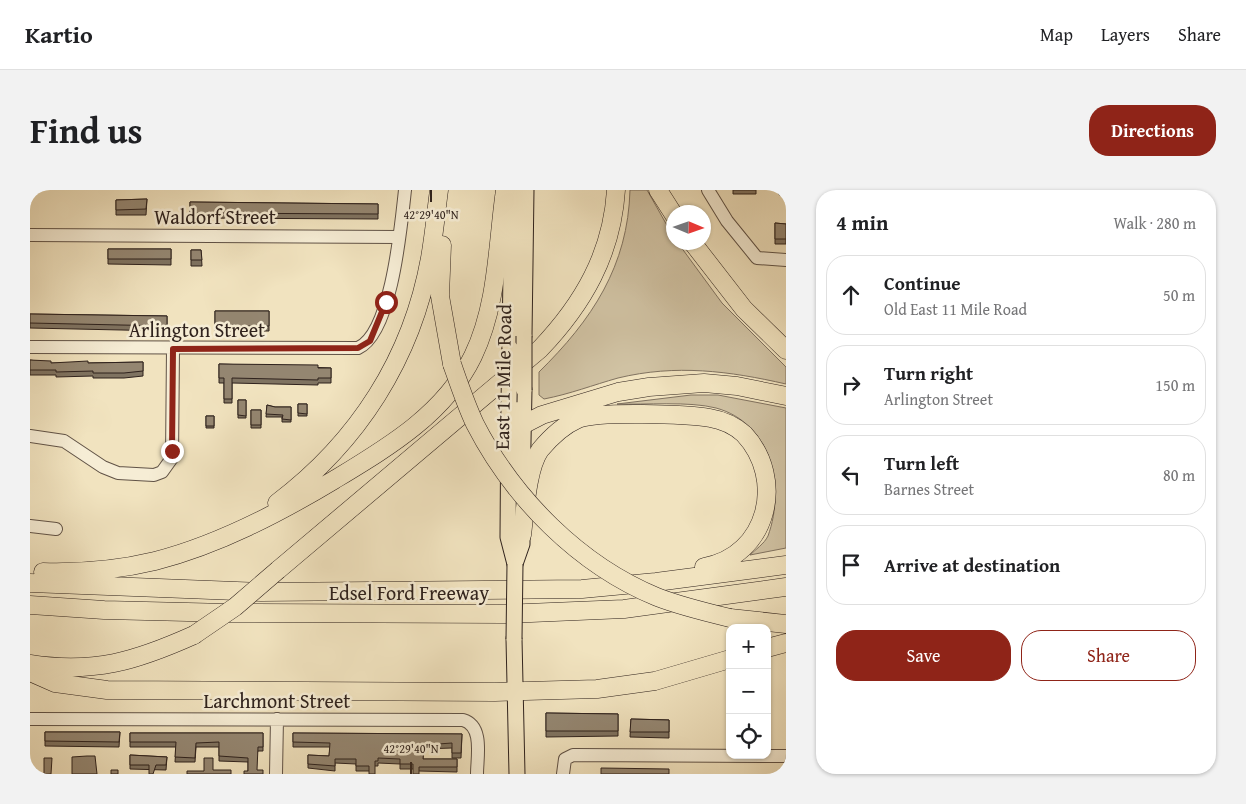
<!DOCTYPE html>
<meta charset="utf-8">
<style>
body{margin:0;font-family:"Gentium Book Plus",serif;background:#f2f2f2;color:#202124}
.controls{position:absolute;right:15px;bottom:15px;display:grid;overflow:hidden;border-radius:10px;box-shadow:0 1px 4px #0004}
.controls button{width:45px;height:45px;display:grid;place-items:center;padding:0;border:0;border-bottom:1px solid #e0e0e0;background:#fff;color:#202124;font:25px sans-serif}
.compass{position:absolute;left:636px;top:15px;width:45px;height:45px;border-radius:50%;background:#fff;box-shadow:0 1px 4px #0004;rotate:92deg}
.stop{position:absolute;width:15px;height:15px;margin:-11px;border:4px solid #8f2418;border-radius:50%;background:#fff}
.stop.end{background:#8f2418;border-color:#fff;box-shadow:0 1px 5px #0008}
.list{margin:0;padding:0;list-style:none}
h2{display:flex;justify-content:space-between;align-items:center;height:65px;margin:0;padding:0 20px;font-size:21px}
h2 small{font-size:16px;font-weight:400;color:#757577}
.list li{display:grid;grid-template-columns:32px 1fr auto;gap:15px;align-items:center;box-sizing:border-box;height:80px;margin:0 10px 10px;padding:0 10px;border:1px solid #e0e0e0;border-radius:20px}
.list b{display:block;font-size:19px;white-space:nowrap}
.list p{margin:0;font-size:16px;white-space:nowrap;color:#757577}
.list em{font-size:16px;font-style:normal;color:#757577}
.actions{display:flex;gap:10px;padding:15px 20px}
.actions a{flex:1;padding:11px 0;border:1px solid #8f2418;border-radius:20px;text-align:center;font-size:18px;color:#8f2418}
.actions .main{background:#8f2418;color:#fff}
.icon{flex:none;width:28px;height:28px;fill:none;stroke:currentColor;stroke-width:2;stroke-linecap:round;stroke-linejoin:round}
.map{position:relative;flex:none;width:756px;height:584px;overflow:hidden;border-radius:20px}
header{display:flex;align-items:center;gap:30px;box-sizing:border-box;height:70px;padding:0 25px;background:#fff;border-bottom:1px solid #e0e0e0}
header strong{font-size:24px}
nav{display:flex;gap:28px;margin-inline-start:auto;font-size:18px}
.intro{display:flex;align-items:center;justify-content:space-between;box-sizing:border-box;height:120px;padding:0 30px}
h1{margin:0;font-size:35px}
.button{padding:12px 22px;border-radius:20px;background:#8f2418;color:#fff;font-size:18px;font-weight:700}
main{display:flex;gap:30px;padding:0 30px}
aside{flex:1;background:#fff;border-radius:20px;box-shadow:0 1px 4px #0004}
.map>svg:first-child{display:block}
</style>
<header>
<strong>Kartio</strong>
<nav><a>Map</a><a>Layers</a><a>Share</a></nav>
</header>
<div class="intro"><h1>Find us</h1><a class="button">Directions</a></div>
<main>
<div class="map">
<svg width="756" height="584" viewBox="0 0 756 584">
<rect width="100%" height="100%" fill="#f1e3bf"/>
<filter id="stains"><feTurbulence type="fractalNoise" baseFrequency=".004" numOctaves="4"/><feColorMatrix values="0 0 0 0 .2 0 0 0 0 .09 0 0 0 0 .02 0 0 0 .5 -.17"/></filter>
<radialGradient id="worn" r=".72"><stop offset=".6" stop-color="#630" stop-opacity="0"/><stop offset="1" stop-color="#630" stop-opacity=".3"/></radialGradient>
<path fill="#d0c2a3" stroke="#807260" d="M600,0H617L643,46L644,52L648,53L692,113L756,177V194C699,181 646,174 588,188C563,195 540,204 514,209L509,205V182C562,130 598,76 600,0Z
M661,205H688L756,218V358L720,365C726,359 734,354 738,346C756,296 741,233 686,218C659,211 615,215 587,214Z"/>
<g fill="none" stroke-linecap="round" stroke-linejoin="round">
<defs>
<path id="minor" d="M678,0L697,31L727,68L756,70
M0,45L369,47
M0,157L328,158C362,143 371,35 375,0
M0,246L34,251L73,277L88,283L124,285L132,282L142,268L143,159
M0,336L26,339
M0,529L433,530C454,536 447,567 447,584
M246,584L247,529
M533,584L535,569L543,565L756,566"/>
<path id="major" d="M494,146L496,0
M480,158L482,0
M479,212L478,347L485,374
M492,303L494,200
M485,374L492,354V334
M484,449L487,584"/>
<path id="highway" d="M628,0L644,25
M662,52L714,119L756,160
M412,55L410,106L422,174
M479,242L512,225L588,202L619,197L674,193L707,196L756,206
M247,313C328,252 382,168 400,68C404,45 406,23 409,0
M492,345C495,322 497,279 510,260C520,248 534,235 548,229C568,221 657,224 680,228C692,230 705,236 714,244C756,289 738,366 674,377
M248,380L510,159C553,114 582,64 586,0
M13,382C51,383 88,380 125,371C188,355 249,323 304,290C357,258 415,224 443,166C468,114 467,56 475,0
M0,393L231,402L552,399L626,392L756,375
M0,415L74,420L199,423L475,424L594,419L756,397
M700,428L756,434
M737,458L756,453
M0,474C64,484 106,471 164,445
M0,482L25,493L77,500L465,502L567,499L625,491L700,469"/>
</defs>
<use href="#minor" stroke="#605246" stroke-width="14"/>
<use href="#major" stroke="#2f221d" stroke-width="17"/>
<use href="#highway" stroke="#2f221d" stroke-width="19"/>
<use href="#minor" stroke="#f6edd5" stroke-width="12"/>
<use href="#major" stroke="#f1e3bf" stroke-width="15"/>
<use href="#highway" stroke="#f1e3bf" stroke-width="18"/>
<defs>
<path id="major-bridge" d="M494,200V146
M479,212L480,158
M484,449L485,374"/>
<path id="highway-bridge" d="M422,174C429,194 436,215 445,234C483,308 549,375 627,407C650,416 675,422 700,428
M164,445L205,417L248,380"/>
</defs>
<use href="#major-bridge" stroke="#2f221d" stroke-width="17" stroke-linecap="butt"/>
<use href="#highway-bridge" stroke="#2f221d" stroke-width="19" stroke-linecap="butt"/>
<use href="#major-bridge" stroke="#f1e3bf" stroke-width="15"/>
<use href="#highway-bridge" stroke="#f1e3bf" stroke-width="18"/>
</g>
<path fill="#7f7361" stroke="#2f221d" d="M703,0H726V4H703Z
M117,9L116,25H86V10Z
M160,12L348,14V29L160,28Z
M745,33L756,34V54H745Z
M78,59H141V75L78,74Z
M161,60H171L172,76H161Z
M185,121H239V141H185Z
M0,124L137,126V141L0,138Z
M0,170L21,173H58L113,172V186L94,188H63V186L26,187V185H0Z
M189,174L301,178V193H288V195L202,193V213H194V193H189Z
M208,210H216V228H208Z
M268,214H277V226H268Z
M237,215L245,217H261V232H252V227H236Z
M221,220H231V238H221Z
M176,226H184V238H176Z
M516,523L588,524V546L516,547Z
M601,529L639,530V548L600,547Z
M15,542H90L89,557L15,556Z
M100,543H233V561H228L218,581V572L189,571V557H166L165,572H145L146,557H100Z
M263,543L432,544L431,568H422V558L394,559L393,569H427V582L389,581L383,579H370V574L348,573V576H345L339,581H326V574L305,573V581L278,578V565L299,566L300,557H263Z
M100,565L137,567L136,580L100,579Z"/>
<path fill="#685e4f" stroke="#2f221d" d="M749,0H756V3L749,5Z"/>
<path fill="#948671" stroke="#2f221d" d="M117,9L116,19L86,20V10Z
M160,12L348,14V24L160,23Z
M745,33L756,34V49H745Z
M78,59H141V69H78Z
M161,60H171L172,70H161Z
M185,121H239V136H185Z
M0,124L137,126V136L0,133Z
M0,170L21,171V173L58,171V173L113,172V181L94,183H63V181L26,182V180H0Z
M189,174L288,175V178H301V188H288V190L202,188V209H194V188H189Z
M208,210H216V226L208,225Z
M268,214H277V224L268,223Z
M237,215L245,217H261V230L252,229L253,225L236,224Z
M221,220H231V235H221Z
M176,226H184V236H176Z
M516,523L588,524V541H516Z
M601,529L639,530V542H600Z
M15,542H90L89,552L15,551Z
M100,543H233V557H228L227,580H233V584H214V581H218V568L189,566V552L166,553L165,568L145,567L146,552H100Z
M263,543L432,544L431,563H422V553L394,555L393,569H427V577H389V584H383V574H370V569L348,568V571H345V584H339V576H326V569H305V576L278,574V565L299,566L300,553L263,552Z
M100,565L137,567L136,575H126L123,584H119V575H100Z
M57,566H65L67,584H42V567Z
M14,568H22L21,584H14Z
M174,568H183V580H201V584H157V581H174Z
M571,578L639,579V584H571Z
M81,580H88V584H81Z"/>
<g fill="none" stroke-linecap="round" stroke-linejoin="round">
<path stroke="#8f2418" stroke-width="6" d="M142,261L143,159L328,158L340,151L356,112"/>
</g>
<path fill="none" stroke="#2f221d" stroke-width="2" d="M401,12V0M381,584V572"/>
<g text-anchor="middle" stroke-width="5" stroke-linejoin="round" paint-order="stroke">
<g font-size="20" fill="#2f221d" stroke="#f6edd5">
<text x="185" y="34">Waldorf Street</text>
<text x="167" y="147">Arlington Street</text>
<text transform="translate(473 187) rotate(-89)" y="7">East 11 Mile Road</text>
<text x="379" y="410">Edsel Ford Freeway</text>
<text x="247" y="518">Larchmont Street</text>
</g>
</g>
<g font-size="12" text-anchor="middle" fill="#2f221d" stroke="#f6edd5" stroke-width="5" stroke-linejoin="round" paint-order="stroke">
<text x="401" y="29">42°29'40"N</text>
<text x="381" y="563">42°29'40"N</text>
</g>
<rect width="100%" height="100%" filter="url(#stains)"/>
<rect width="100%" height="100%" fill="url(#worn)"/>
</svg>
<div class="controls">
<button>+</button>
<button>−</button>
<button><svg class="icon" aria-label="locate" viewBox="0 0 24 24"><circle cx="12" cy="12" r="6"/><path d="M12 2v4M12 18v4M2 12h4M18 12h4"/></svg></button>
</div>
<svg class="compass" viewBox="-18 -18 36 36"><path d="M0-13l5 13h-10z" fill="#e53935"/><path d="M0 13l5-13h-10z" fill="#757577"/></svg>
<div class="stop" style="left:356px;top:112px"></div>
<div class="stop end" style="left:142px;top:261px"></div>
</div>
<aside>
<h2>4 min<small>Walk · 280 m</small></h2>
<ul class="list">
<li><svg class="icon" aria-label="ahead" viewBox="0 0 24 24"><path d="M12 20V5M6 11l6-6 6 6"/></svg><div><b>Continue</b><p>Old East 11 Mile Road</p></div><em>50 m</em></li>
<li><svg class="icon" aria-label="right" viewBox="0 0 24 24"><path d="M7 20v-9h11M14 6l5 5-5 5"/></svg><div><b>Turn right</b><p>Arlington Street</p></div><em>150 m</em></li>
<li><svg class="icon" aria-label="left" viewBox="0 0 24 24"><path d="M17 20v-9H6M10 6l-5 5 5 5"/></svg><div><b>Turn left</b><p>Barnes Street</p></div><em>80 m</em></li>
<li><svg class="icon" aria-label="arrive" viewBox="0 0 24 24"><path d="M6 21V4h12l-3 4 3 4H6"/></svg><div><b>Arrive at destination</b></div></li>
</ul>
<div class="actions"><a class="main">Save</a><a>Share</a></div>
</aside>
</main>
